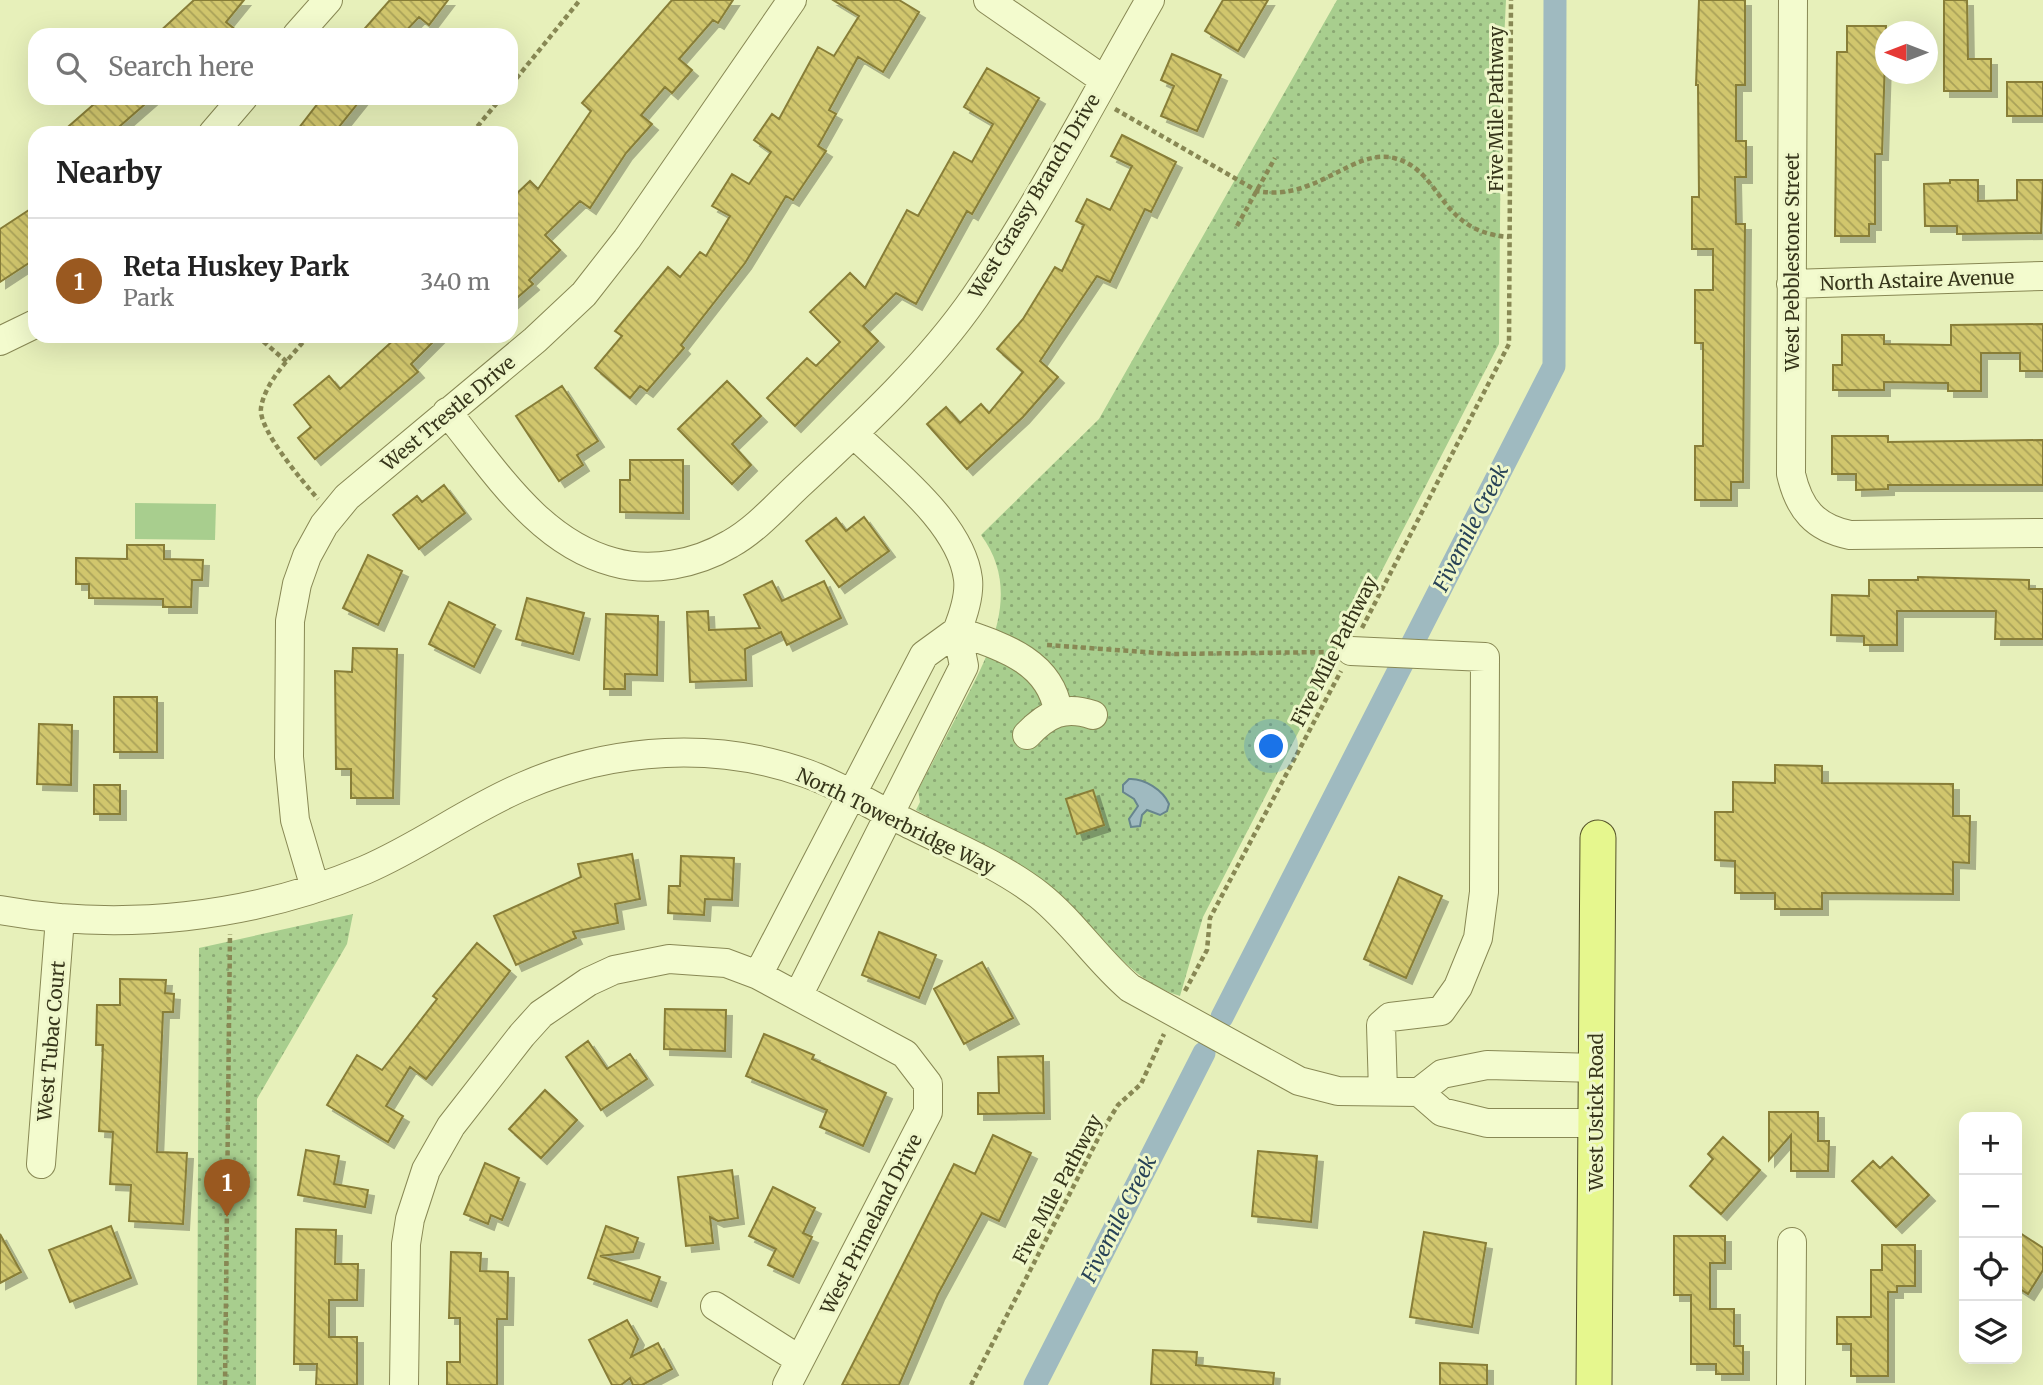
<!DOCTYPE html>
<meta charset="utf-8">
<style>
body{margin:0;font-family:Merriweather,serif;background:#f2f2f2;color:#222}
.controls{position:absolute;right:21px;bottom:21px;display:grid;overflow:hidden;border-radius:14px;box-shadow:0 7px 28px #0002}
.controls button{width:63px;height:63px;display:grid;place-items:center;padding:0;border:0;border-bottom:2px solid #e0e0e0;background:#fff;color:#222;font:35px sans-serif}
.compass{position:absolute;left:1875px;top:21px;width:63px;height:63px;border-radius:50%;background:#fff;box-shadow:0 7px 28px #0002;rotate:270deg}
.you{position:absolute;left:1272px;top:747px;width:24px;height:24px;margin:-18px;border:5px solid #fff;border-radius:50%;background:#1a73e8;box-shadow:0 0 0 10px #1a73e833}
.badge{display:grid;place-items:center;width:46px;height:46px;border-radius:50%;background:#9a5920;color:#fff;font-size:23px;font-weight:700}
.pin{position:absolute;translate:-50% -58px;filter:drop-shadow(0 2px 4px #0008)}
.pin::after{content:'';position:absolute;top:37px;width:24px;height:21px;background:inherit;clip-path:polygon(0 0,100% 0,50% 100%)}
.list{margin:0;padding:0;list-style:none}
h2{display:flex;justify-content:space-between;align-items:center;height:91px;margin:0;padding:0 28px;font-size:30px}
h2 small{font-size:23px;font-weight:400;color:#767676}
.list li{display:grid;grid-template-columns:46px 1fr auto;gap:21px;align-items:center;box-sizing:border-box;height:126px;padding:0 28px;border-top:2px solid #e0e0e0}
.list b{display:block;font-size:26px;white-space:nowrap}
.list p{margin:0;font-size:23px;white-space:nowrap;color:#767676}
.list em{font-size:23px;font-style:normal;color:#767676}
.icon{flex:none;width:38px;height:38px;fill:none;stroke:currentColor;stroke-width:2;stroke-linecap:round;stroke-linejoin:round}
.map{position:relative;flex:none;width:2043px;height:1385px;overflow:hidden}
.search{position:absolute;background:#fff;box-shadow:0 7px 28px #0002;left:28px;top:28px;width:490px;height:77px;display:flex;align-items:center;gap:18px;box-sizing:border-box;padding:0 24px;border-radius:21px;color:#767676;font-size:26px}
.panel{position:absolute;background:#fff;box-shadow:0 7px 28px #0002;left:28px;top:126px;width:490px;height:217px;border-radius:21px}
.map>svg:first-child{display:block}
</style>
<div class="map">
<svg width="2043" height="1385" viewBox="0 0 2043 1385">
<defs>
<pattern id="park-dots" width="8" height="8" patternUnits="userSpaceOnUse" patternTransform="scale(1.75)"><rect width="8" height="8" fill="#a8ce8e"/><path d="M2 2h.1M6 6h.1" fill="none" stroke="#8aa873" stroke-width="1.8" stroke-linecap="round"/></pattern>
<pattern id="building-back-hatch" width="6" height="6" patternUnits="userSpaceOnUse" patternTransform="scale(1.75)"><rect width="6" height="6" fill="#d1c66d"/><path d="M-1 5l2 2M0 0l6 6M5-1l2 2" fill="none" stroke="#aaa259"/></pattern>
<filter id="shadow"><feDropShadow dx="6" dy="6" stdDeviation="0" flood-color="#0004"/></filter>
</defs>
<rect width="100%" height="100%" fill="#e7f0ba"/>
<path fill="#a8ce8e" d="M135,503L216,504L215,540L135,539Z"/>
<path fill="url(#park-dots)" d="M1337,0H1506L1501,104L1499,344L1203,917L1180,996C1125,980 1097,925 1055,891C1013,858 963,836 916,810L920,802L918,790C933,762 948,733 963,704C991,651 1022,590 981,535L1099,419Z
M353,914L347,944L257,1099L256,1385H197L199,948Z"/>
<path fill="#9fbac0" stroke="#67858e" stroke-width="2" d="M1129,779C1144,778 1163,790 1169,804L1167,811L1160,815L1147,810L1142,815L1140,826L1131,827L1129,819L1138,806L1134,799L1123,792V785Z"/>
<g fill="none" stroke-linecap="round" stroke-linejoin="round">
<path stroke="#9fbac0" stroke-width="23" d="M1222,1017L1554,366L1555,0
M1035,1385L1204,1053"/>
</g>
<path fill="url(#building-back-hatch)" stroke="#887e38" stroke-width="2" filter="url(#shadow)" d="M194,0H244L226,22L242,35H156Z
M390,0H448L429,25L419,17L402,35H359Z
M672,0H733L718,23L713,20L679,59L692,70L672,93L665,87L641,115L652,124L626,153L590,208L580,201L545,235L560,250L529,280L533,284L511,303V199L530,181L538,189L591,111L582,103Z
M833,0H899L919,12L883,72L858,57L829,110L836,114L818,146L826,151L793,200L786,196L745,263L681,345L684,348L647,391L640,386L630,398L595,368L622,336L615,331L668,267L680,277L700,252L706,256L730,216L712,206L732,174L749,184L771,152L754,140L772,114L779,119L818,47L834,56L859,16Z
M1223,0H1268L1238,51L1205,31Z
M1699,0H1745V85H1736V141H1746V177H1735L1736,224H1745L1743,482H1731V500H1695V446H1703V343H1695V290H1713V249H1692V197H1699L1698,85H1696Z
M1944,0H1967L1968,59H1991V91H1944Z
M1847,26H1886L1882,154H1875V224H1869V236H1835L1837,52H1847Z
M1172,54L1221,75L1197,131L1161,116L1174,86L1161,80Z
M987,68L1039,98L972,214L967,211L916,304L896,293L863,326L878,341L795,426L767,398L807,358L816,366L840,342L810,312L850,273L865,288L907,210L918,216L954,152L972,162L993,124L964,107Z
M2007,82H2043V116H2007Z
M101,98H152L112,133H61Z
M322,98H362L334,133H295Z
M1122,135L1176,162L1151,212L1145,209L1110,282L1097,276L1040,361L1058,377L1023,417L967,469L927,424L946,407L960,423L981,404L989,413L1023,372L997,349L1023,319L1055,267L1062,271L1084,225L1076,221L1087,199L1110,210L1132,166L1111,156Z
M1950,180H1978V201L2017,200V180H2043L2041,233L1957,234V226H1925L1924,184L1950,183Z
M35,206V259L0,282V229Z
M2043,324V371H2020V353H1981V391H1948V383L1884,382V390H1833V365H1842V335H1884V344L1951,345V325Z
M398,336H439L411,364L418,372L315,459L298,438L311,427L294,405L329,376L340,389Z
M727,381L761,416L732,444L751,465L732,484L678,429Z
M562,386L598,441L577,455L583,465L559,481L516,416Z
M1832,436H1888V442L2043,440V485H1888V489L1856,490V474H1832Z
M630,460H683V513L620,512V480H630Z
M444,485L465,513L419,549L393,515L417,496L422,502Z
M864,517L889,551L839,587L806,541L836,518L846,531Z
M127,545H164V559L203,560L202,580H192L191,607H163V599L89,598V584H76V558L127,559Z
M368,555L402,571L378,625L343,608Z
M1918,577L2029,580V589H2043V639H1995L1996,611H1897V645H1864V636L1831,635L1832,595L1869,596V580H1918Z
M772,581L782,601L824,581L841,618L787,645L781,632L745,649L746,680L690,682L687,612L708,611L709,630L760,628L744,595Z
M527,598L584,613L573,654L516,639Z
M449,602L495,625L474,667L429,644Z
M606,614L658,616L657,675L625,674V689H604Z
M353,648L397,649L393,798H351V769H336L335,671L352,672Z
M114,697H157V752H114Z
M39,724L72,725L71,785L37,784Z
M1775,765L1822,766V783L1953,784V816H1970L1969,863L1953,862V894L1822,893V909H1775V893H1735V861L1715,860V812H1733V782L1775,783Z
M94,785H120V814H94Z
M1093,790L1104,825L1077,834L1066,799Z
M632,854L640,899L615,904L618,923L573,932L576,938L516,965L494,916L581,877L578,864Z
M681,856L734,858L732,900L705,899L704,915L668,913L669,886H680Z
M1399,877L1442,896L1406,978L1364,959Z
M879,932L936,955L919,998L862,975Z
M477,943L510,971L426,1079L410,1067L386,1106L403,1116L388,1142L327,1105L357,1055L382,1070L437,999L433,996Z
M982,962L1013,1018L964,1044L934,989Z
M120,979L166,980L165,993L174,994L173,1012H163L157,1152L187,1153L183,1224L129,1221L131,1185L110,1184L113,1132L99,1131L103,1045H96L97,1005H120Z
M665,1009L726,1010L725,1051L664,1049Z
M764,1034L814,1055L812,1059L886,1093L863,1146L820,1127L827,1110L746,1076Z
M588,1041L607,1069L630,1054L647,1079L601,1110L566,1057Z
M1043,1056L1044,1113L978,1114V1093H999L998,1057Z
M545,1090L577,1120L541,1158L509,1129Z
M1769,1112H1818V1141H1829L1828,1171H1791V1135L1769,1160Z
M993,1135L1031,1153L999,1221L982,1213L938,1294L899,1385H842L954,1164L975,1174Z
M1723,1137L1760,1170L1721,1214L1690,1186L1713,1159L1708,1154Z
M306,1150L339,1156L334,1184L368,1190L365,1207L298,1195Z
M1258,1151L1317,1156L1311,1222L1252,1216Z
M1892,1157L1929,1195L1896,1227L1852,1181L1873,1161L1880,1168Z
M485,1163L519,1178L502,1220L491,1215L488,1224L464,1214Z
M732,1170L738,1218L718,1221L710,1217L713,1243L686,1246L678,1177Z
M773,1187L815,1208L803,1233L812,1237L793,1277L768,1265L776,1249L749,1236Z
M111,1226L131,1278L70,1302L49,1250Z
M606,1226L638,1238L633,1252L600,1256L660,1277L651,1301L588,1278Z
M296,1229L336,1230L335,1264H358L357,1300H329V1337H357V1385H316L317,1364H294Z
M2017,1231L2043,1248V1270L2028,1294L2017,1287Z
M1424,1232L1486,1243L1472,1327L1410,1317Z
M0,1234L21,1272L0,1283Z
M1674,1236H1725V1263H1710V1309H1734V1346H1743V1374H1716V1364H1691V1295H1674Z
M1882,1245H1915V1286H1897V1292H1888V1376H1851V1344H1837V1317H1871V1270H1882Z
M451,1252L481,1253L480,1271L508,1272L507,1319H497V1385H447V1362H460V1318H449Z
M627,1320L638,1339L631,1357L658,1343L672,1369L642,1385H633L630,1378L621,1385H612L589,1340Z
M1153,1350L1197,1352L1196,1365L1274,1373L1273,1385H1151Z
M1440,1363L1487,1365V1385H1440Z"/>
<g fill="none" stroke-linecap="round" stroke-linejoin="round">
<defs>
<path id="minor" d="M988,0L1104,80
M1793,0L1791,474C1799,509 1815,528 1850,535L2043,533
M297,35L328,0
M213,133L243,98
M1791,284L2043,276
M0,341L35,324
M447,412C494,469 538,542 613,562C651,573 696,564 730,544C757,529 779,503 802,482C863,425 928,365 975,297C1040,203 1093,99 1150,0
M854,434C892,471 961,523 968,579C970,596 963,616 957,631C1000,646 1050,660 1058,711
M1351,651L1485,657L1484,892L1478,938L1458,987L1441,1011L1390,1017L1381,1025L1383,1091
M1027,735C1047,714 1064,705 1093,715
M315,888L295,820L289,757L290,621L297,584L307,556L324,525L347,497L535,340L584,294L627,239L792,0
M0,910C122,932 251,918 365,870C421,846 469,809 524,786C613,747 717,741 808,774C841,786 872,806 903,821C948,844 999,864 1039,895C1073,922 1097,960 1130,988L1299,1081L1338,1091L1419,1092L1442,1112L1487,1123H1596
M758,975L924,655L957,631L964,666L798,996
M1419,1092L1442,1074L1487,1065L1596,1068
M41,1164L60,918
M715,1306L800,1360
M404,1385L406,1244L410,1219L426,1170L451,1126L522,1035L541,1014L588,982L614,970L669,959L726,963L758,975L905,1054L928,1084V1112L787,1385
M1791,1385L1792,1242"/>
<path id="major" d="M1594,1385L1598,838"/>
</defs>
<use href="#minor" stroke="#888854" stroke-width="30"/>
<use href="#major" stroke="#555229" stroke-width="37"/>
<path stroke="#888854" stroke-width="4.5" stroke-dasharray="5 3.5" stroke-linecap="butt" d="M511,85L580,0
M1115,109L1257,191C1317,202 1352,148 1394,158C1443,170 1437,232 1509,237
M472,133L501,98
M1237,226L1275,158
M257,336L287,362
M308,336C292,356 265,381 261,408C258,429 303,482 318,499
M1362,628L1509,344L1511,0
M1047,645L1172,654L1329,652
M1185,991L1207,950L1210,918L1341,671
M225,1385L230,934
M971,1385L1102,1131L1118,1105L1141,1084L1164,1034"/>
<use href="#minor" stroke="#f3fbce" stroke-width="28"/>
<use href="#major" stroke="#e6f78e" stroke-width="35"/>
</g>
<g text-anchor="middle" stroke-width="6" stroke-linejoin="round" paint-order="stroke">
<g font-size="19" fill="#36351a" stroke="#eff7ca">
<text transform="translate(1496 109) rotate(-90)" y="7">Five Mile Pathway</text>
<text transform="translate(1034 196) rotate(-59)" y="7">West Grassy Branch Drive</text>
<text transform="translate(1792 262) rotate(-90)" y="7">West Pebblestone Street</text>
<text transform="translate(1917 280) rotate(-2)" y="7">North Astaire Avenue</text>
<text transform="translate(448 413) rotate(-40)" y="7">West Trestle Drive</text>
<text transform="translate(1334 651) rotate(-63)" y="7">Five Mile Pathway</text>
<text transform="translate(896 821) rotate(26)" y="7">North Towerbridge Way</text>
<text transform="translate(51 1041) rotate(-85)" y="7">West Tubac Court</text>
<text transform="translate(1596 1112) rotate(-90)" y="7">West Ustick Road</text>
<text transform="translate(1057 1189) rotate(-62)" y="7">Five Mile Pathway</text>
<text transform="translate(871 1224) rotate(-63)" y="7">West Primeland Drive</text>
</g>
<g font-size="21" font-style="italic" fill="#284357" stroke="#eff7ca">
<text transform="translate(1471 528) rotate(-63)" y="7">Fivemile Creek</text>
<text transform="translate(1119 1219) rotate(-63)" y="7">Fivemile Creek</text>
</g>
</g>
</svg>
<div class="controls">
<button>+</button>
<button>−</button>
<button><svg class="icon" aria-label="locate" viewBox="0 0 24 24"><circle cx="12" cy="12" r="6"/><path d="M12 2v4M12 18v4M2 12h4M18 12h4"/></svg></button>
<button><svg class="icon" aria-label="layers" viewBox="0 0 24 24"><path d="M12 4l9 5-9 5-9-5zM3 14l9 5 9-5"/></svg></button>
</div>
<svg class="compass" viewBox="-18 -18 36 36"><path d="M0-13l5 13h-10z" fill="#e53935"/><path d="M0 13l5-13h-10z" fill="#767676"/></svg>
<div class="you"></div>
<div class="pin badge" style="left:227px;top:1217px">1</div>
<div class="search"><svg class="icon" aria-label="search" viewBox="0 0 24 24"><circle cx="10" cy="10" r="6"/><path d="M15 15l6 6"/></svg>Search here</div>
<section class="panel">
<h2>Nearby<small></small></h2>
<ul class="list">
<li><span class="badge">1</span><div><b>Reta Huskey Park</b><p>Park</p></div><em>340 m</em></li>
</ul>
</section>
</div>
